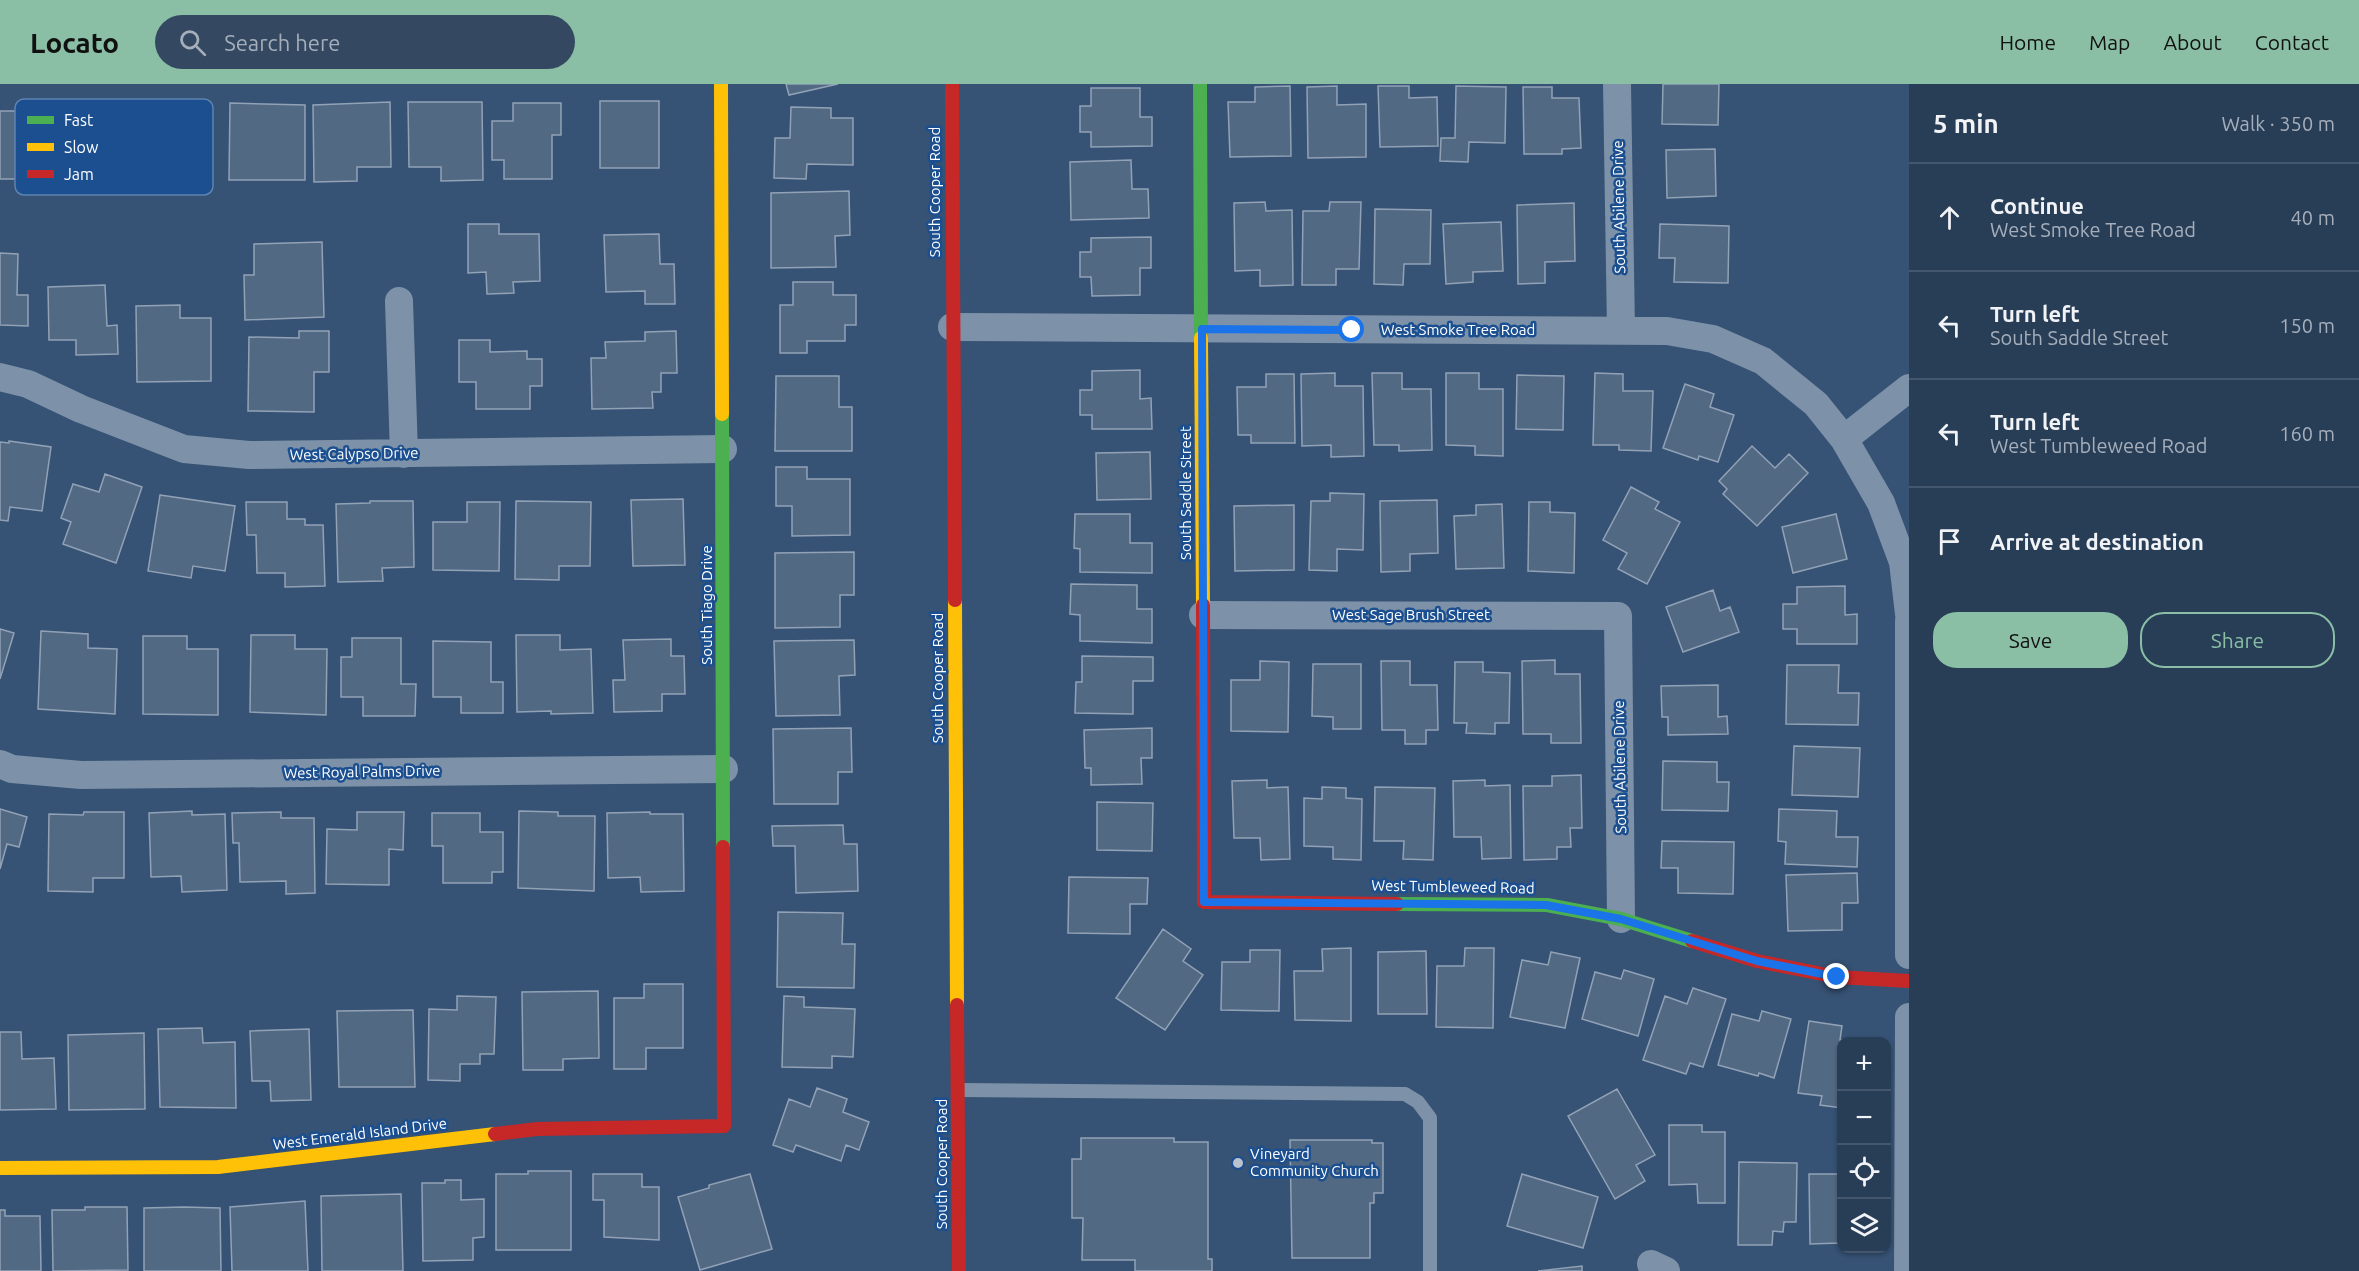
<!DOCTYPE html>
<meta charset="utf-8">
<style>
body{margin:0;font-family:Ubuntu,sans-serif;background:#344961;color:#f1f3f6}
.controls{position:absolute;right:18px;bottom:18px;display:grid;overflow:hidden;border-radius:12px;box-shadow:0 2px 4px #0004}
.controls button{width:54px;height:54px;display:grid;place-items:center;padding:0;border:0;border-bottom:2px solid #44576d;background:#283e57;color:#f1f3f6;font:30px sans-serif}
.stop{position:absolute;width:18px;height:18px;margin:-14px;border:4px solid #1a73e8;border-radius:50%;background:#fff}
.stop.end{background:#1a73e8;border-color:#fff;box-shadow:0 2px 6px #0008}
.list{margin:0;padding:0;list-style:none}
h2{display:flex;justify-content:space-between;align-items:center;height:78px;margin:0;padding:0 24px;font-size:26px}
h2 small{font-size:20px;font-weight:400;color:#a5aeba}
.list li{display:grid;grid-template-columns:39px 1fr auto;gap:18px;align-items:center;box-sizing:border-box;height:108px;padding:0 24px;border-top:2px solid #44576d}
.list b{display:block;font-size:22px;white-space:nowrap}
.list p{margin:0;font-size:20px;white-space:nowrap;color:#a5aeba}
.list em{font-size:20px;font-style:normal;color:#a5aeba}
.actions{display:flex;gap:12px;padding:18px 24px}
.actions a{flex:1;padding:14px 0;border:2px solid #8abfa5;border-radius:24px;text-align:center;font-size:21px;color:#8abfa5}
.actions .main{background:#8abfa5;color:#111}
.icon{flex:none;width:33px;height:33px;fill:none;stroke:currentColor;stroke-width:2;stroke-linecap:round;stroke-linejoin:round}
.map{position:relative;flex:none;width:1909px;height:1187px;overflow:hidden}
header{display:flex;align-items:center;gap:36px;box-sizing:border-box;height:84px;padding:0 30px;background:#8abfa5;color:#111}
header strong{font-size:28px}
nav{display:flex;gap:33px;margin-inline-start:auto;font-size:21px}
.search{width:420px;height:54px;background:#344961;display:flex;align-items:center;gap:15px;box-sizing:border-box;padding:0 21px;border-radius:33px;color:#a5aeba;font-size:22px}
main{display:flex}
aside{flex:1;background:#283e57}
.map>svg:first-child{display:block}
</style>
<header>
<strong>Locato</strong>
<div class="search"><svg class="icon" aria-label="search" viewBox="0 0 24 24"><circle cx="10" cy="10" r="6"/><path d="M15 15l6 6"/></svg>Search here</div>
<nav><a>Home</a><a>Map</a><a>About</a><a>Contact</a></nav>
</header>
<main>
<div class="map">
<svg width="1909" height="1187" viewBox="0 0 1909 1187">
<rect width="100%" height="100%" fill="#365274"/>
<path fill="#526984" stroke="#92a2b6" stroke-width="1.5" d="M786,0H838L789,11Z
M1663,0H1719L1718,41L1662,40Z
M1290,2L1291,72L1230,73L1228,18H1255V3Z
M1337,2V21L1366,20V73L1308,74L1307,3Z
M1378,2H1409V14L1437,13L1438,62L1380,63Z
M1456,2L1506,3L1505,59L1469,58L1468,78L1440,77L1441,54H1455Z
M1523,3H1552V14H1579L1581,64L1562,65V70H1524Z
M1091,4H1140V33H1152V62L1091,63V48H1080V22H1091Z
M600,17H659V84H600Z
M390,18L391,83H357V97L314,98L313,21Z
M408,18H482L483,96L441,97V83H409Z
M230,19L305,21V96H229Z
M513,19H561V51H552V95H504V76H492V37H513Z
M791,23L831,24V34H853V81L807,80L806,95L774,94L775,54H790Z
M0,27H28V55H16L17,95H0Z
M1715,65L1716,112L1667,114L1666,66Z
M1131,76L1132,105H1148L1149,134L1071,136L1070,78Z
M849,107L850,151L835,152L836,183L771,184V109Z
M1265,118L1266,127L1292,126L1293,201L1260,202V186L1235,187L1234,119Z
M1330,118H1361L1359,185H1336V201H1302L1303,127H1329Z
M1574,119L1575,177L1545,178V199L1518,200L1517,121Z
M1375,125L1431,126L1430,180H1404L1403,201L1374,200Z
M1501,138L1503,187L1473,188V198L1446,200L1443,140Z
M468,140H499V150H539L540,197L513,198L514,209L487,210L486,188L468,189Z
M1660,140L1729,142L1728,199L1674,198L1675,174H1659Z
M659,150L660,180H674L675,220H645V207L606,208L604,151Z
M1151,153V184H1140V211L1092,212L1091,193H1080V168H1091V154Z
M322,158L324,233L245,236L244,191H254V160Z
M0,169L18,170L17,211H28V242L0,241Z
M793,198H833V211H856V241H845V257H807V269H780V221H793Z
M105,201L107,242L117,241L118,270L76,271V256H49L48,203Z
M180,221V234H211V297L137,298L136,222Z
M299,247H329V288H314V328L248,327L249,253L299,254Z
M676,247L677,289H661V308H652L653,324L592,325L591,274H606L605,258L645,257V248Z
M459,256H490V268L527,267V275H542V302H530V325H476V298H459Z
M1140,286V315L1151,314L1152,345H1092V331H1080V306H1092V287Z
M1335,289V302H1363L1364,372L1331,373V361L1302,362L1301,290Z
M1372,289H1402V305H1431L1432,366L1399,367V361H1374Z
M1446,289H1479V305H1503V372L1475,371V362L1446,361Z
M1595,289L1623,290V307H1653L1651,367L1619,366V361H1593Z
M1266,290H1294L1295,359H1251V351H1238L1237,303H1266Z
M1517,291L1564,292L1563,346L1516,345Z
M776,292H839V323H852V367H775Z
M1685,300L1714,310L1710,323L1734,331L1718,378L1699,372L1698,376L1663,364Z
M9,357L51,363L42,427L10,423L8,437L0,436V358L9,359Z
M1752,362L1775,384L1789,370L1808,389L1757,442L1723,410L1727,405L1719,397Z
M1150,368L1151,415L1097,416L1096,369Z
M776,383H807V395H850V451L792,452V422H776Z
M105,390L142,403L116,479L63,460L71,438L61,434L73,400L99,408Z
M1631,403L1659,418L1655,425L1680,438L1647,500L1618,485L1627,469L1603,456Z
M1330,409L1364,410L1363,466L1337,465V487L1309,486L1311,417H1330Z
M160,411L235,422L225,487L193,482L191,494L148,487Z
M683,415L685,481L633,482L631,416Z
M1437,416L1438,469L1410,470V487L1381,488L1380,417Z
M370,417H413L414,483L382,484L383,497L338,498L336,420L370,419Z
M516,417L591,418L590,482H559V496L515,495Z
M246,418H287V435H305V441H323L325,502L285,503V489H257L256,451H247Z
M467,418H500L499,487L433,486V438H467Z
M1529,418H1550V428L1575,429L1574,489L1528,487Z
M1502,420L1504,484L1456,485L1454,432L1476,431V421Z
M1294,421V486L1235,487L1234,422Z
M1075,430H1130V459H1152V489L1080,488V465L1074,464Z
M1836,430L1847,475L1793,489L1782,443Z
M854,468V511H840V543L775,544V469Z
M1071,500L1137,501V525H1152V559L1080,557V531L1070,530Z
M1845,502V531L1857,530V560H1797V545H1783V520H1797V503Z
M1713,506L1720,527L1730,523L1739,548L1683,568L1666,523Z
M0,545L14,549L0,595Z
M41,547L88,550V564L117,565L115,630L38,625Z
M251,551H295V565H327L326,631L250,628Z
M516,551H560V566L591,565L593,629L551,630V627L517,628Z
M143,552H187V565H218V631L143,630Z
M352,554H401V600H416L415,632H363V613H341V573H352Z
M671,555V572H684L685,610H662V627L614,628L613,596H625L623,556Z
M854,556L855,591L839,592L840,631L776,632L774,557Z
M433,557L491,558V598H503V629H461V613H433Z
M1082,572L1153,573V597H1133V630L1075,629L1076,598H1082Z
M1555,576V590H1580L1581,659H1551V650H1523L1522,577Z
M1260,577L1289,578L1288,648L1231,647V596H1260Z
M1381,577H1410V601H1437L1438,646H1426V660H1405V646H1382Z
M1455,578H1483V588L1510,589L1509,639H1495V650L1466,649L1467,639H1454Z
M1313,580H1361V645H1333V633L1312,632Z
M1787,581H1839L1838,609H1859L1858,641L1786,640Z
M1718,601V633L1727,632L1728,650L1668,651V633H1662L1661,602Z
M851,644L852,688H838V720H774L773,645Z
M1152,644V674H1141L1142,700L1091,701V684H1085L1084,646Z
M1794,662L1860,664L1858,713L1792,711Z
M1663,677L1717,678V698H1729L1728,727L1662,726Z
M1581,691L1582,744H1570L1571,763H1557V775L1524,776L1523,702H1552V692Z
M1267,696V704L1288,703L1290,775L1261,776L1260,754H1234L1232,697Z
M1485,696V702L1510,701L1511,774L1482,775L1481,753H1454L1453,697Z
M1322,703L1346,704V714L1362,715L1361,776L1333,775V763L1304,762V714L1322,715Z
M1375,703L1435,704L1433,776L1403,775L1404,757H1374Z
M1097,718L1153,719L1152,767L1097,766Z
M0,725L27,733L19,763L7,760L0,785Z
M1779,725L1837,727L1836,753H1858L1857,783L1785,780L1786,758L1778,757Z
M192,727V731L225,730L227,806L182,808L181,792L151,793L149,729Z
M519,727L558,728V732H595L594,807L518,804Z
M84,728H124V794H93V808L48,807L49,730L83,731Z
M281,728V734H314L315,809L286,810V797L240,798L239,759H233L232,729Z
M357,728H404L403,766L389,765V801L326,800L327,745L357,746Z
M650,728V730H683L684,807L641,808L640,793L608,794L607,729Z
M432,729H480V748H503V788H492V799H443V762H432Z
M843,741L844,760H857L858,807L796,809L795,762H773L772,742Z
M1662,757L1734,758L1733,810L1678,809V784H1661Z
M1857,789L1858,819H1842V846L1788,847L1786,791Z
M1069,793L1148,794L1147,820H1130V850L1068,849Z
M778,828L843,829L842,860H855L854,904L777,903Z
M1163,845L1191,865L1183,877L1203,891L1165,946L1116,914Z
M1351,864V937L1295,936L1294,887H1323L1322,865Z
M1465,864H1494L1493,944L1436,943L1437,882H1464Z
M1250,866H1280L1279,927L1221,926L1222,878H1250Z
M1426,867L1427,930H1378V868Z
M1551,868L1580,874L1565,944L1510,933L1522,876L1548,881Z
M1624,886L1654,895L1638,952L1582,935L1595,888L1621,895Z
M644,900H683V964H646V985H614V914H644Z
M1693,904L1726,915L1703,983L1690,979L1686,990L1643,976L1665,912L1687,920Z
M598,907L599,974L563,975V986H523L522,908Z
M457,912L496,913L494,970H480V980H460V997L428,996L429,925L457,926Z
M784,912L804,913V923L855,925L853,973L832,972V984L782,983Z
M413,926L415,1003H339L337,927Z
M1762,927L1791,935L1774,994L1759,989L1758,992L1718,981L1732,930L1759,937Z
M1809,937L1842,942L1840,956L1850,958H1842V1024L1820,1021L1822,1012L1798,1009Z
M202,944L203,959L235,958L236,1024L160,1023L158,945Z
M309,945L311,1016L271,1017L270,997H252L250,947Z
M0,948H21L22,975L54,974L56,1025L0,1026Z
M144,949L145,1025L69,1026L68,951Z
M817,1004L847,1015L843,1028L869,1038L859,1066L846,1061L841,1077L796,1061L793,1068L773,1061L789,1015L810,1023Z
M1617,1005L1655,1071L1636,1081L1645,1097L1615,1115L1568,1032Z
M1669,1041H1702V1048H1725V1119H1698L1697,1100L1669,1101Z
M1081,1054H1174V1058H1208V1175H1212V1187H1135V1176H1082L1083,1134H1072V1075H1081Z
M1290,1056H1372V1059H1383V1109H1374V1119H1370V1174H1292Z
M1739,1078L1797,1079L1796,1138H1784L1783,1148L1773,1147L1772,1161H1738Z
M528,1087H571V1166H496V1090H528Z
M593,1090H642V1103H659V1156L604,1153V1116H593Z
M750,1090L772,1165L700,1186L678,1113L709,1104V1101Z
M1522,1090L1598,1113L1583,1164L1507,1142Z
M1809,1090H1842L1840,1159L1810,1160Z
M445,1096H461V1116L484,1115V1153L473,1154V1176L423,1177L422,1099H445Z
M401,1110L403,1187H322L321,1112Z
M305,1117L308,1187H232L230,1123Z
M85,1123H127L128,1186L53,1187L52,1126H85Z
M184,1123L220,1124L221,1187H144V1124Z
M0,1126H5V1132H40L41,1187H0Z
M1582,1182V1187H1538Z"/>
<g fill="none" stroke-linecap="round" stroke-linejoin="round">
<path stroke="#7d92a8" stroke-width="14" d="M958,1006L1405,1010L1418,1018L1430,1034V1187"/>
<path stroke="#7d92a8" stroke-width="28" d="M1617,0L1621,246
M399,217L404,370
M952,243L1667,247L1713,255L1763,277L1816,320L1844,355L1909,304
M0,293L28,300L81,325L184,365L249,371L723,365
M1844,355L1881,419L1903,478L1909,530
M1203,531L1618,532L1621,835
M1909,537V871
M0,680L12,685L81,691L724,685
M1651,1180L1666,1187
M1908,1187L1909,933"/>
<path stroke="#4caf50" stroke-width="14" d="M1200,0L1201,254
M722,330L723,763
M1397,820L1547,821L1621,835L1692,857"/>
<path stroke="#ffc107" stroke-width="14" d="M721,0L722,330
M1201,254L1203,521
M955,516L957,921
M0,1084L218,1083L495,1050"/>
<path stroke="#c62828" stroke-width="14" d="M952,0L955,516
M1203,521L1204,818L1397,820
M1692,857L1757,877L1837,893L1909,897
M957,921L959,1187
M495,1050L537,1045L724,1042L723,763"/>
</g>
<g fill="none" stroke-linecap="round" stroke-linejoin="round">
<path stroke="#1a73e8" stroke-width="8" d="M1352,246L1202,245L1204,818L1546,821L1621,835L1757,877L1837,893"/>
</g>
<circle fill="#b9c2ce" stroke="#1b4f8f" stroke-width="2" cx="1238" cy="1079" r="6"/>
<g text-anchor="middle" stroke-width="5" stroke-linejoin="round" paint-order="stroke">
<g font-size="15" fill="#fff" stroke="#1b4f8f">
<text transform="translate(935 108) rotate(-90)" y="5">South Cooper Road</text>
<text transform="translate(1619 123) rotate(-91)" y="5">South Abilene Drive</text>
<text x="1458" y="251">West Smoke Tree Road</text>
<text transform="translate(354 370) rotate(-1)" y="5">West Calypso Drive</text>
<text transform="translate(1186 409) rotate(-90)" y="5">South Saddle Street</text>
<text transform="translate(707 521) rotate(-90)" y="5">South Tiago Drive</text>
<text x="1411" y="536">West Sage Brush Street</text>
<text transform="translate(938 594) rotate(-90)" y="5">South Cooper Road</text>
<text transform="translate(1620 683) rotate(-91)" y="5">South Abilene Drive</text>
<text transform="translate(362 688) rotate(-1)" y="5">West Royal Palms Drive</text>
<text transform="translate(1453 803) rotate(1)" y="5">West Tumbleweed Road</text>
<text transform="translate(360 1050) rotate(-7)" y="5">West Emerald Island Drive</text>
<text transform="translate(942 1080) rotate(-90)" y="5">South Cooper Road</text>
</g>
<g font-size="15" fill="#fff" stroke="#1b4f8f" text-anchor="start">
<text x="1250" y="1075">Vineyard<tspan x="1250" dy="17">Community Church</tspan></text>
</g>
</g>
<rect x="15" y="15" width="198" height="96" rx="9" fill="#1b4f8f" stroke="#5f84b1" stroke-width="1.5"/>
<rect x="27" y="32" width="27" height="8" fill="#4caf50"/>
<rect x="27" y="59" width="27" height="8" fill="#ffc107"/>
<rect x="27" y="86" width="27" height="8" fill="#c62828"/>
<g font-size="16" fill="#fff">
<text x="64" y="42">Fast</text>
<text x="64" y="69">Slow</text>
<text x="64" y="96">Jam</text>
</g>
</svg>
<div class="controls">
<button>+</button>
<button>−</button>
<button><svg class="icon" aria-label="locate" viewBox="0 0 24 24"><circle cx="12" cy="12" r="6"/><path d="M12 2v4M12 18v4M2 12h4M18 12h4"/></svg></button>
<button><svg class="icon" aria-label="layers" viewBox="0 0 24 24"><path d="M12 4l9 5-9 5-9-5zM3 14l9 5 9-5"/></svg></button>
</div>
<div class="stop" style="left:1352px;top:246px"></div>
<div class="stop end" style="left:1837px;top:893px"></div>
</div>
<aside>
<h2>5 min<small>Walk · 350 m</small></h2>
<ul class="list">
<li><svg class="icon" aria-label="ahead" viewBox="0 0 24 24"><path d="M12 20V5M6 11l6-6 6 6"/></svg><div><b>Continue</b><p>West Smoke Tree Road</p></div><em>40 m</em></li>
<li><svg class="icon" aria-label="left" viewBox="0 0 24 24"><path d="M17 20v-9H6M10 6l-5 5 5 5"/></svg><div><b>Turn left</b><p>South Saddle Street</p></div><em>150 m</em></li>
<li><svg class="icon" aria-label="left" viewBox="0 0 24 24"><path d="M17 20v-9H6M10 6l-5 5 5 5"/></svg><div><b>Turn left</b><p>West Tumbleweed Road</p></div><em>160 m</em></li>
<li><svg class="icon" aria-label="arrive" viewBox="0 0 24 24"><path d="M6 21V4h12l-3 4 3 4H6"/></svg><div><b>Arrive at destination</b></div></li>
</ul>
<div class="actions"><a class="main">Save</a><a>Share</a></div>
</aside>
</main>
